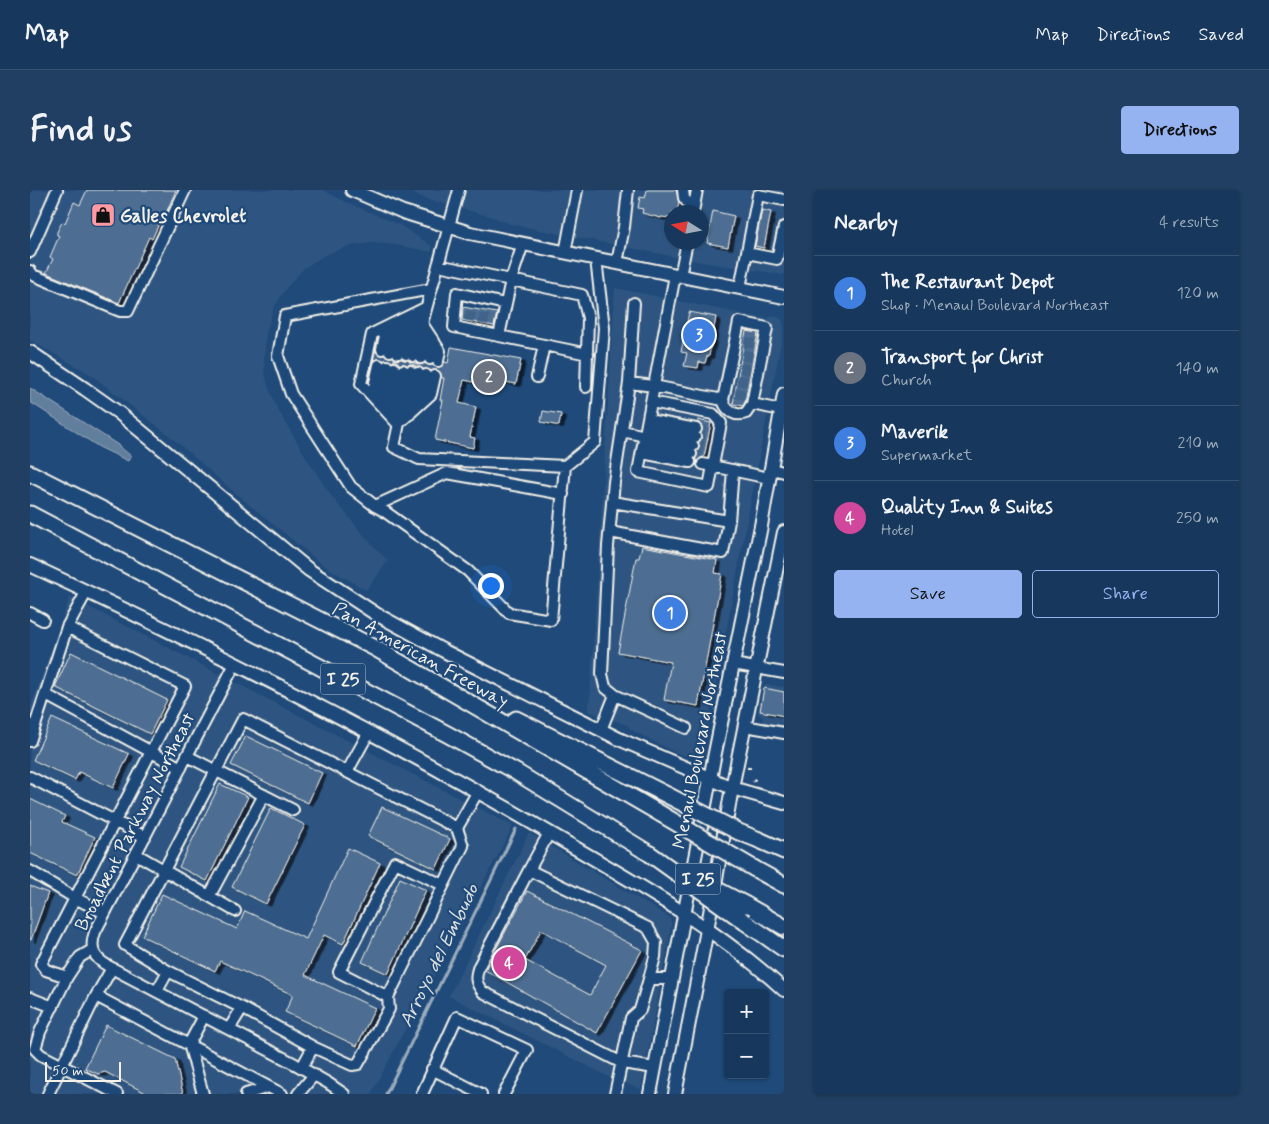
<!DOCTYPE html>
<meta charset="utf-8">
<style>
body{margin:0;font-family:Mynerve,sans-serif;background:#203f62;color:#f1f3f6}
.controls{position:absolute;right:15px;bottom:15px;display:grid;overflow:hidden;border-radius:5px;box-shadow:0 1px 4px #0004}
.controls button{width:45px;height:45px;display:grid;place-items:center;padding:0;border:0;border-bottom:1px solid #365272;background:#17385c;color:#f1f3f6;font:25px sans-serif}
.compass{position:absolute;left:634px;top:15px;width:45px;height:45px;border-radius:50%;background:#17385c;box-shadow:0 1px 4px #0004;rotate:281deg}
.scale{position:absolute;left:15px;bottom:12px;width:76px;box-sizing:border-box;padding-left:5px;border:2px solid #f4f1e8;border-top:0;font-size:14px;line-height:18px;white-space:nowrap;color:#f4f1e8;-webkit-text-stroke:4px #1f4a7a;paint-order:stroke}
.you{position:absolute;left:460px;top:395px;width:18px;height:18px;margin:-12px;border:4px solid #fff;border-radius:50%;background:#1a73e8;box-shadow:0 0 0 8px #1a73e833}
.badge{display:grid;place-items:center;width:32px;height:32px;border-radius:50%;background:#95b2f1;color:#fff;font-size:16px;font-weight:700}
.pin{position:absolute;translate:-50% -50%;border:2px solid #fff;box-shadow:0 1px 5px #0006}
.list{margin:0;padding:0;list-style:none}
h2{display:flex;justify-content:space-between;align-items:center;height:65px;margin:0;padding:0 20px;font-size:21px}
h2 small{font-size:16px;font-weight:400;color:#9eacbb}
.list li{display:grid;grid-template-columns:32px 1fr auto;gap:15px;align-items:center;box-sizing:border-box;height:75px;padding:0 20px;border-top:1px solid #365272}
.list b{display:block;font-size:19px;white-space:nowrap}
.list p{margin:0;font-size:16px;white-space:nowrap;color:#9eacbb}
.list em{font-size:16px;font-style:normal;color:#9eacbb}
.actions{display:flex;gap:10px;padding:15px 20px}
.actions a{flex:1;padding:11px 0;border:1px solid #95b2f1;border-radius:5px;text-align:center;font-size:18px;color:#95b2f1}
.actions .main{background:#95b2f1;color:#111}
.map{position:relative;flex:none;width:754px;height:904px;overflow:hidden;border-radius:5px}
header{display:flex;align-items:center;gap:30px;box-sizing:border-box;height:70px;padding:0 25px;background:#17385c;border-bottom:1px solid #365272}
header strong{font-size:24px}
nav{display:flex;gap:28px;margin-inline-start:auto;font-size:18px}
.intro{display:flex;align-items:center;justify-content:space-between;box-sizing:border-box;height:120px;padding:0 30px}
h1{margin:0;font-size:35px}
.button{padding:12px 22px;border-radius:5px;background:#95b2f1;color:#111;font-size:18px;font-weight:700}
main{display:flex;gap:30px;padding:0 30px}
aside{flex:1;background:#17385c;border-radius:5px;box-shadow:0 1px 4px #0004}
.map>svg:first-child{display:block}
</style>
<header>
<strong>Map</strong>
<nav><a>Map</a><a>Directions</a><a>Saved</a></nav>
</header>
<div class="intro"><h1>Find us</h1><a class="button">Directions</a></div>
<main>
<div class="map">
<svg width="754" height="904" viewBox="0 0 754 904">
<defs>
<filter id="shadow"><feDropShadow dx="4.5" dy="2.5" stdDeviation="0" flood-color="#0009"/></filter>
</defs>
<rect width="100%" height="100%" fill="#1f4a7a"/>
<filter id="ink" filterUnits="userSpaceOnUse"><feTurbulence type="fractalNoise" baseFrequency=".02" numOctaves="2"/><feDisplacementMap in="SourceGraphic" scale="10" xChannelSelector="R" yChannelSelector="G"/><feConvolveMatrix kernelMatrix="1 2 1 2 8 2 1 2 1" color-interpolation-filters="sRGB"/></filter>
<g filter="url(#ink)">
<path fill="#2d5581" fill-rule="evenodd" d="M0,0H293L316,12L368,34L402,56V62L366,55L342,53L318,56L295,65L274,78L257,97L243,119L236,144L234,170L235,183L238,196L248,220L282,277L303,308L337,349L358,371L336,400L293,375L204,302L141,247L60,184L0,150Z
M374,0H754V85L671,72L480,34L463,27L402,11ZM642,22H672V52H642Z
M585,98L737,129L744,125L752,130L754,137L674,557L671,564L662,568L645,562L603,541L597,535L558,521L560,509Z
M40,407L483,636L341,904H0V519Z
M736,494L754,497V538L732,532L733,527L728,524L732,499Z
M499,643L639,727L642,734L611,899L581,888L419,806Z"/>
<path fill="#627e9d" stroke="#9cacbb" d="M0,198L88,255L101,266L98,271L69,257L0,212Z"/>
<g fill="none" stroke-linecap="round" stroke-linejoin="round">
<path stroke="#9cacbb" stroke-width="3" d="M356,904L486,639"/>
</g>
<path fill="#4d6e92" stroke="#f4f1e8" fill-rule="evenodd" filter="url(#shadow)" d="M57,0H146L134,28L132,27L122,49L119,47L89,113L16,83L23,69L20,67L29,46L27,45V42L31,34L33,32L35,33L44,12L50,15Z
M617,0H646L649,13L647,22H642L641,28L631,27V28L612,23L613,19L608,18L610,7L615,8Z
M732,20L741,22L734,58L725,56Z
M683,21L704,26L698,57L677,53Z
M433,117L467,123L464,136L432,130Z
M659,122L686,127L679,166H677L675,173L669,172L668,178L654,176L657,163L651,162Z
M716,141L728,143L715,212L713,216L703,214Z
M421,157L491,170L486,194L465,190L463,196L434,190L429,213L446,217L440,247L445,248L443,258L405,250L413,210H410L414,188H412L409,181L393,179L381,174H370L366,171L350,168L347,169L343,172L345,161L350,166L355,165L366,170L371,169L390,175L395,173L410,178L415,172L418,173Z
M513,221L531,224L529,236L511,232Z
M668,230L681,233L674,267L670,268L667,272V261L670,257L669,253L672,249L671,244L673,240L672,236L668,232Z
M612,356L687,370L685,383L692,384L668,516L634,510L641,472L588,462L606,368H609Z
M41,462L137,510L120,544L25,497Z
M734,498L754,502V526L730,521Z
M22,528L99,564L83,598L49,582L45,590L3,570Z
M216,546L292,583L278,613L201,575Z
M190,594L218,607L177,691L149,677Z
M0,609L35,626L32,632L65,647L47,685L0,663Z
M352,617L420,649L406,679L338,646Z
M241,618L275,635L236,714L202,697Z
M318,658L350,673L313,754L294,745L275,785L345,818L327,856L255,822L263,805L190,771L185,781L112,746L132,704L207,739L215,721L276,749Z
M370,688L396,700L358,784L332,772Z
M0,696L18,703L1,750H0Z
M497,701L612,760L567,843L455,780ZM511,740L576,775L560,805L495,770Z
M76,835L145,869L153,904H114V902L75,882L68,884L55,878Z"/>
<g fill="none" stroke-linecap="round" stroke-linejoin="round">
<path stroke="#3f638a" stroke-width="10" stroke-dasharray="10 5" stroke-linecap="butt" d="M439,131L442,118
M453,134L455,121
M714,152L726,154
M712,165L723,167
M349,175L352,159
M357,176L360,161
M710,178L721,180
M373,180L376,164
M396,185L400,169
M405,186L408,171
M707,190L719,192
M705,203L716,205
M666,239L680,242
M665,247L678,250
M663,256L676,259
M661,264L674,267"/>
<defs>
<path id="minor" d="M653,0L654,8L663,20
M663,22L667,0
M493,54L481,90L552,105L558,128L556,197
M0,62L27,0
M535,63L547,0
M717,63L747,69L754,37
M587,73L594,37L598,0
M408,75L481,90L469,146L514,155L507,187
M0,81L3,85L90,121H98L155,0
M645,85L624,196L693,210L709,132L737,138L722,214L751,220
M650,86L657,52
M710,98L728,5L754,10
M604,113L599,193L584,292L578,356L572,484L575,497L585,505L656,538
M391,132L410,161L408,171
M469,146L424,137L427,103L475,114
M514,155L558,164
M352,159L357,137
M360,161L366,133
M368,163L375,128
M376,164L386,123
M383,166L429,0
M391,168L397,142
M400,169L404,151
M380,181L364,257L389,269L535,276L521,430L479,423L438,381L354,321L345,316L321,297L261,204L248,166L255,126L401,99
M599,193L624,196L608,282L679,297L691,233L683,224L621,212
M342,206L349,175
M693,210C696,221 705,227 716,223L722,214
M349,213L357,176
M390,214L396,185
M355,220L364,178
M380,224L388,183
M362,227L373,180
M618,230L666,239
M368,234L331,194L342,144L395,118
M368,234L401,204L405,186
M617,237L665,247
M592,241L663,256
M614,254L661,264
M612,263L660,272
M673,274L739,288
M535,276L565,252L574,138L566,69
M741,279L754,282
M582,312L699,331
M345,316L417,283L533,304
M580,342L693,363L699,331L703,280
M0,423L13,430
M205,474L65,742C59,759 64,768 78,776L265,874L298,893L314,904
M703,474L754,483
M16,505L151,578
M715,536L754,543
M571,540L585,505
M0,551L37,437L57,401
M157,566L263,620
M317,582L339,542
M0,587L115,647
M427,638L213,529L95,755L138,781L212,818L283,857L322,875L328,874L359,819L358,807L433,656L427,638L448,601
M106,664L205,721
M499,680L519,643
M0,681L45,708L75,723
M180,705L234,605
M62,760L50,767L37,787L10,842L5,859L11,865L87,904
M37,787L16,780L11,774L155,496L37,437
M619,789L625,767L626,752L618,738L499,680L449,776C445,787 445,793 453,802L592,873L625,878
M127,801L138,781
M66,806L252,904
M358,807L309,782L365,672L413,695
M0,808L23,817
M199,839L212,818
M272,877L283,857
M402,879L451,904
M18,904L66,806L82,778
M173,904L159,854L174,826
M216,904L239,897
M268,904L284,885
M392,904L427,827L497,860L474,904
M585,904L601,828L610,820L619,789H642"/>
<path id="major" d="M322,0L373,22L440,43L754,107
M0,162L55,199L89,223L279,380L346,424L414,461L589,549L702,598L754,613
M0,375C178,458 353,545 523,645C602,691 686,737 754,800
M620,904L684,568L731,336L754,204
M645,904L677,740L702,598L754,342"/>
<path id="highway" d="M0,283L345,458L631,624
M0,324L417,544L486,582L620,664
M486,529L639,606
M729,650L754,661
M725,679L754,695
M716,715L754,737
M715,732L754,759"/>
</defs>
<use href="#minor" stroke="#f4f1e8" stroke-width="14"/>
<use href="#major" stroke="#f4f1e8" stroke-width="16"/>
<use href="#highway" stroke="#f4f1e8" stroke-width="19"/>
<path stroke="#f4f1e8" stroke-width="2" stroke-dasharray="4 4" stroke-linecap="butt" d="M717,578H722
M723,592L727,587"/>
<use href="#minor" stroke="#1f4a7a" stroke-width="10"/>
<use href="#major" stroke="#1f4a7a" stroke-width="12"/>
<use href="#highway" stroke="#1f4a7a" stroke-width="15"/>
<defs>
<path id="highway-bridge" d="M639,606L709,642L729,650
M631,624L725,679
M620,664L715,732
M672,692L716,715"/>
</defs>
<use href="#highway-bridge" stroke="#f4f1e8" stroke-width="19" stroke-linecap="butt"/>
<use href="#highway-bridge" stroke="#1f4a7a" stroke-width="15"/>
</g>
</g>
<defs>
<symbol id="shop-square" viewBox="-11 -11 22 22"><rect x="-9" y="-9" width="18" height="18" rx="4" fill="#ff9aa2" stroke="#1f4a7a"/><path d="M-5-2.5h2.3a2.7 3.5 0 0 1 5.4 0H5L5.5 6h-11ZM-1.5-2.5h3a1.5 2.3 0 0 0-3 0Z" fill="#111"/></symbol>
</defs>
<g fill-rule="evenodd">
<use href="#shop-square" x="59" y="11" width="28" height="28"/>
</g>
<g text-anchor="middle" stroke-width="4.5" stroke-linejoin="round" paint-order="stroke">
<g fill="#1f4a7a" stroke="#b4bfc7" stroke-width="1">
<rect x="290.5" y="473.5" width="45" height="31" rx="4"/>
<rect x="645.5" y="673.5" width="45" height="31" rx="4"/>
</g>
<g font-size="18" font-weight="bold" fill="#f4f1e8">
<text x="313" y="495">I 25</text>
<text x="668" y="695">I 25</text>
</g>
<g font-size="19" font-weight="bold" fill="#f4f1e8" stroke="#1f4a7a" text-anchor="start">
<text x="90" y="32">Galles Chevrolet</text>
</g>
<g font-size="19" fill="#f4f1e8" stroke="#1f4a7a">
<text transform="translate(391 464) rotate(29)" y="7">Pan American Freeway</text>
<text transform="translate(669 550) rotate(-79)" y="7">Menaul Boulevard Northeast</text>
<text transform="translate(104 631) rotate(-63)" y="7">Broadbent Parkway Northeast</text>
</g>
<g font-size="20" font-style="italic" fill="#dee0dd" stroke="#1f4a7a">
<text transform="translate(408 765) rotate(-64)" y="7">Arroyo del Embudo</text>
</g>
</g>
</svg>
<div class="controls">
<button>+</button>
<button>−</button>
</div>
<svg class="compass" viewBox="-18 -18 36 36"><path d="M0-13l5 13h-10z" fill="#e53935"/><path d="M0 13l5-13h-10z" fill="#9eacbb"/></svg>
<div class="scale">50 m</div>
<div class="you"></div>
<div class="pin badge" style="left:640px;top:423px;background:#3f7fe0">1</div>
<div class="pin badge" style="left:459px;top:187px;background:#6b7280">2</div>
<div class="pin badge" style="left:669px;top:145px;background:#3f7fe0">3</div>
<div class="pin badge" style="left:479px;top:773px;background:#d1479c">4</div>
</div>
<aside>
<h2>Nearby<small>4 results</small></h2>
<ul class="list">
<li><span class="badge" style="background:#3f7fe0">1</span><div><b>The Restaurant Depot</b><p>Shop · Menaul Boulevard Northeast</p></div><em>120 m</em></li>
<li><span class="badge" style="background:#6b7280">2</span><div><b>Transport for Christ</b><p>Church</p></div><em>140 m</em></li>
<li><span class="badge" style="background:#3f7fe0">3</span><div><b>Maverik</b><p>Supermarket</p></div><em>210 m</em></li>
<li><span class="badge" style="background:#d1479c">4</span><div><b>Quality Inn &amp; Suites</b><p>Hotel</p></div><em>250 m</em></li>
</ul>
<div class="actions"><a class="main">Save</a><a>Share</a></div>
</aside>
</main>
